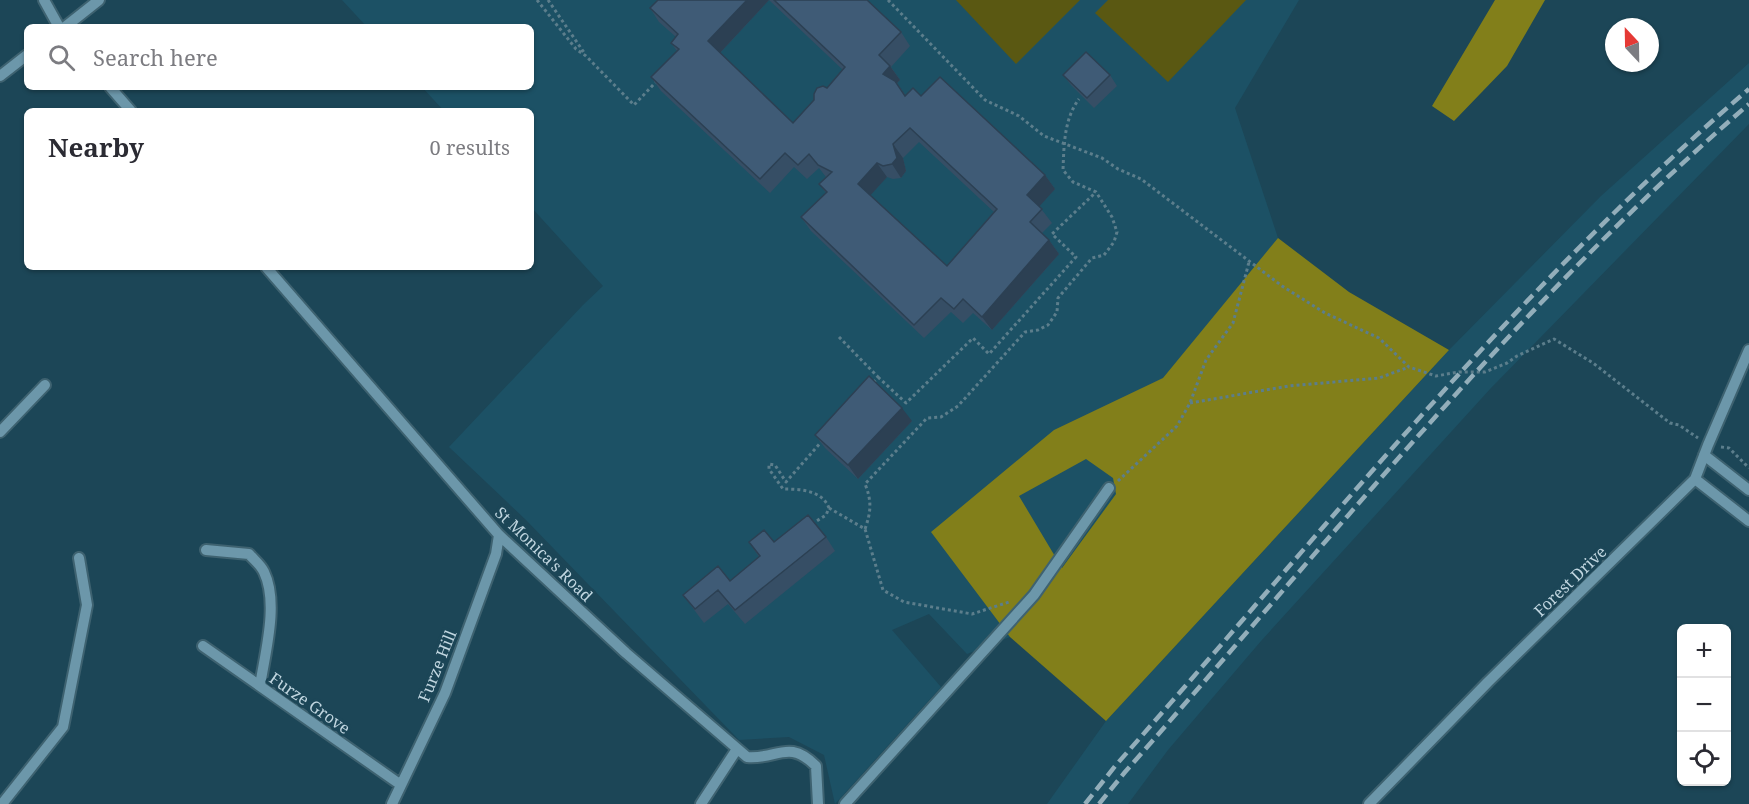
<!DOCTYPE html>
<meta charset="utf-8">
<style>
body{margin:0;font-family:"Noto Serif",serif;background:#f2f2f3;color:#2b2b33}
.controls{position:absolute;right:18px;bottom:18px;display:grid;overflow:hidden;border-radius:9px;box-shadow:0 2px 4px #0004}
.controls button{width:54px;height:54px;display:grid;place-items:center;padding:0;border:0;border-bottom:2px solid #e1e1e2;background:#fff;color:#2b2b33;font:30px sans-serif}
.compass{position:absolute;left:1605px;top:18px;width:54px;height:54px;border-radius:50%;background:#fff;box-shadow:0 2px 4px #0004;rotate:338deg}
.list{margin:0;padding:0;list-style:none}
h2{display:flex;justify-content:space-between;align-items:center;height:78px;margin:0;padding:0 24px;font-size:26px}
h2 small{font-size:20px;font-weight:400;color:#7c7c81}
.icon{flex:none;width:33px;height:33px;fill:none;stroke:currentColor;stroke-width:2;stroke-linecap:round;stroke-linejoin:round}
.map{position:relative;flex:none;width:1749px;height:804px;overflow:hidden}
.search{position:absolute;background:#fff;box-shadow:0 2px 4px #0004;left:24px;top:24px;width:510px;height:66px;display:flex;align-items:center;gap:15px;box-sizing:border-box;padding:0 21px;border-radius:9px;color:#7c7c81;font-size:22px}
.panel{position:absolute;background:#fff;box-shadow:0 2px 4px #0004;left:24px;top:108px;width:510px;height:162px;border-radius:9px}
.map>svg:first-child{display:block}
</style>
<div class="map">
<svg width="1749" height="804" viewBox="0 0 1749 804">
<rect width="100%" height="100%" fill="#1c4657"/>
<path fill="#1c5165" d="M342,0H1299L1235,108L1278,238L1124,488L1010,637L967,654L929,614L892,630L941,687L835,804L824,755L789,737L739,740L526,520L449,447L583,305L603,286L531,207V111H444L422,87H531V27H367Z
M1749,63V124L1491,388L1261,641L1168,750L1128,804H1047L1106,721L1449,350L1601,196Z"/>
<path fill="#5a5812" d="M956,0H1080L1016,64Z
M1108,0H1246L1168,82L1095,13Z"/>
<path fill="#827f1a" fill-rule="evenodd" d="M1495,0H1545L1507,66L1454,121L1432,106Z
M1278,238L1349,292L1449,350L1106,721L1010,637L931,532L1054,430L1163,378ZM1086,459L1113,478L1116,494L1062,568L1019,496Z"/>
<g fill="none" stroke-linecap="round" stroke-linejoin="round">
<defs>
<path id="minor" d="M44,0L59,27
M65,27L99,0
M0,76L27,55
M110,87L131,111
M266,267L499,535L626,653L747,757C777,760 788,738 816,766L818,804
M0,432L45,385
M1704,455L1749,490
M1695,479L1749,521
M206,550L249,554C254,560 261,565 264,572C279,603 265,653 260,686
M203,646L401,785
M2,804L63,727L87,605L79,558
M392,804L445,693L496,554L499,535
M701,804L737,749
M845,804L1034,595L1109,488
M1369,804L1488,682L1695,479L1708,445L1749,350"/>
</defs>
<use href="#minor" stroke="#3e6270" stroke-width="14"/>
<path stroke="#5c7e8c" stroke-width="3" stroke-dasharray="3 3" stroke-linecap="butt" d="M537,0L576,49L586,56L634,105L656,82
M548,0L585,54
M888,0L985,100L1019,116L1044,136L1102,158L1118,169L1141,179L1282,286L1325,313L1379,338L1409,367L1436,376L1459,372H1485L1507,363L1517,356L1554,339L1593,363L1670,423L1679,425L1698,438
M839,337L878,377L873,383
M878,377L906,403L973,338L989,354L1076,257L1052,234L1095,193
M1190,403L1289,386L1379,378L1409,367
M1721,447L1729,448L1749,468
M1118,481L1177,426L1190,403L1206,360L1233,323L1249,262
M829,508L865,529L883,590L904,602L972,614L1009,602
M812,524L826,515L829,508C822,490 800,489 783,489L769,469V464L775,465L786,482L823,440
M865,529C871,512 872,501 865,484L927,418L941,417L958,406L1025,332L1038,330L1048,325L1057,312L1058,298L1092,258L1104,255L1114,242L1117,232L1112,217L1096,192L1073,182L1063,170C1064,145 1064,119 1079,99"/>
<use href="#minor" stroke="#6c97aa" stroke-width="10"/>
<path stroke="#93aeba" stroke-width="4.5" stroke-dasharray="12 6" stroke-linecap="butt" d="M1085,804L1116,765C1322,533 1513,291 1749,89
M1099,804L1125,772C1327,544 1517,304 1749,104"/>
</g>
<path fill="#364e65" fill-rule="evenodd" d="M658,0H867L901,32L910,46L891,67L900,80L897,83L906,96H921L1045,175L1055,189L1039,206L1052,223L1042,233L1049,240L1059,254L992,330L973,313L963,323L951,312L924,338L811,231L801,217L826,193L819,184L826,177L819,168L807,179L794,167L770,193L661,91L651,77L677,51L671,43L676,37L659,22L650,8ZM769,0L843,70L827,88L793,123L720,53ZM919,142L994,212L947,266L870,195L887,177L893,179L901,178L906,171L903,158Z
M1063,75H1110L1117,86L1094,108L1071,85Z
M912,421L858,479L825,448L815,435Z
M826,537L835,551L745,624L728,604L704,623L683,595L730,581L759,557L749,542H774Z"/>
<path fill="#2c4053" d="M747,0H769L718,55L708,41Z
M890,66L900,80L897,83L883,74Z
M893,144L903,158L906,171L901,178L892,164Z
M877,163L887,177L868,198L858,184Z
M1045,175L1055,189L1037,209L1027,195Z
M1049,240L1059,254L992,330L982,317Z
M902,408L912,421L858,479L848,465Z"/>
<path fill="#3f5b76" stroke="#2c4053" stroke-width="1.5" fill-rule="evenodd" d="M658,0H747L708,41L793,123L814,100V94L817,88L823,86L827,88L845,67L774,0H867L901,32L879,55L890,66L883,74L895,81L905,96L913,88L921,96L940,77L1045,175L1027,195L1042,209L1030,222L1049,240L982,317L963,299L954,309L941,298L914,325L801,217L827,192L819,184L832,172L818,165L809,154L798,165L785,153L760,179L651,77L679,49L671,43L678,34L650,8ZM910,128L997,209L947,266L858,184L877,163L883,166L892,164L897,158L893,144Z
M1086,52L1110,75L1087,98L1063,75Z
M869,376L902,408L848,465L815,435Z
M808,515L826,537L735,610L718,590L695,609L683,595L718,566L730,581L760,556L749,542L764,530L774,542Z"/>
<g text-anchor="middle" stroke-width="6" stroke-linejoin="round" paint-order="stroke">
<g font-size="16" fill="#c1d6e0" stroke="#1c4657">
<text transform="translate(544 554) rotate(44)" y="6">St Monica's Road</text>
<text transform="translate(1570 581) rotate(-44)" y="6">Forest Drive</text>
<text transform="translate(437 666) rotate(-68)" y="6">Furze Hill</text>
<text transform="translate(310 703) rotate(35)" y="6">Furze Grove</text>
</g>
</g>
</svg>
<div class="controls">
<button>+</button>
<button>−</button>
<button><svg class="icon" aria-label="locate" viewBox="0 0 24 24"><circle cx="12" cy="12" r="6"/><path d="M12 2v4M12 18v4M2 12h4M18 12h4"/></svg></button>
</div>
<svg class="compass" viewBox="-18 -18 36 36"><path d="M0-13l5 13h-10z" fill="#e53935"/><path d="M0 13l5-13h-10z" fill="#7c7c81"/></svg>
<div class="search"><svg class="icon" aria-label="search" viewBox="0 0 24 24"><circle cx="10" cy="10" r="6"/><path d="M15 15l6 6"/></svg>Search here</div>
<section class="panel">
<h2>Nearby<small>0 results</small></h2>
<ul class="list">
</ul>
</section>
</div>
